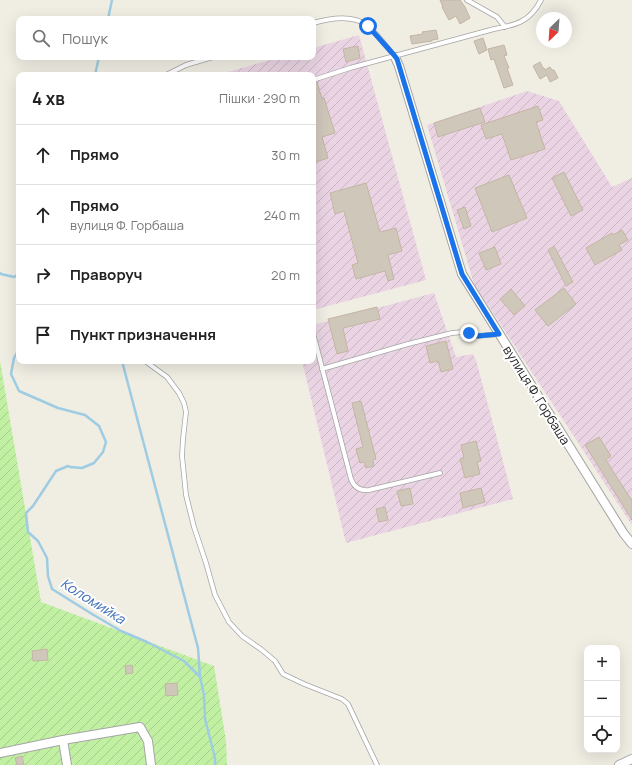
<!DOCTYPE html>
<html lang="uk">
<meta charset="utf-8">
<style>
body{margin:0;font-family:Manrope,sans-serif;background:#f2f2f2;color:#222}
.controls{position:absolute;right:12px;bottom:12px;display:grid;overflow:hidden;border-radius:8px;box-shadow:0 4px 16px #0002}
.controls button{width:36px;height:36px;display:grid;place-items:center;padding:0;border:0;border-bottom:1px solid #e0e0e0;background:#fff;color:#222;font:20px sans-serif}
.compass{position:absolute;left:536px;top:12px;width:36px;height:36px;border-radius:50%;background:#fff;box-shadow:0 4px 16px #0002;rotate:205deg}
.stop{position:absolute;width:12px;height:12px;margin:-9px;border:3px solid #1a73e8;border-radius:50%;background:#fff}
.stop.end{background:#1a73e8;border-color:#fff;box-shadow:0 1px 4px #0008}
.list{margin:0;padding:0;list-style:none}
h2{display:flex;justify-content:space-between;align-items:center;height:52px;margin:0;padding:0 16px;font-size:17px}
h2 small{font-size:13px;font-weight:400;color:#767676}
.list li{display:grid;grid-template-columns:26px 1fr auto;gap:12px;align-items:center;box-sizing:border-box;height:60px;padding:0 16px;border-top:1px solid #e0e0e0}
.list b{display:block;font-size:15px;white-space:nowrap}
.list p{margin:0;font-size:13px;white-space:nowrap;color:#767676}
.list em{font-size:13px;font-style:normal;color:#767676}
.icon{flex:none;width:22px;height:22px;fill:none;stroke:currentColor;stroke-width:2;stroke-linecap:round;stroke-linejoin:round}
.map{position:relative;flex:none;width:632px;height:765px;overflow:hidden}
.search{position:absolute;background:#fff;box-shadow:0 4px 16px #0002;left:16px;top:16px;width:300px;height:44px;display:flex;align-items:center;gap:10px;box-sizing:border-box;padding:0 14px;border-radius:8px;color:#767676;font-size:15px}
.panel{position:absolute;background:#fff;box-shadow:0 4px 16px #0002;left:16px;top:72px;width:300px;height:292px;border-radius:8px}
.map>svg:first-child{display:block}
</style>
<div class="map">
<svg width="632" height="765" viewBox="0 0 632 765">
<defs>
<pattern id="industrial-furrows" width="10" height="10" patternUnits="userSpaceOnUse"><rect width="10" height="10" fill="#ead4e3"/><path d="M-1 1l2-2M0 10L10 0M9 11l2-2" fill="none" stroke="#c8b6c2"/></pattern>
<pattern id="garden-furrows" width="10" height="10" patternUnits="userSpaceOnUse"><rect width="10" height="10" fill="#c1f0a3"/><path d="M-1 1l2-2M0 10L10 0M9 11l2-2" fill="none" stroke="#a5cd8c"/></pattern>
</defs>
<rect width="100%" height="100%" fill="#f0ede3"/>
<path fill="url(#industrial-furrows)" d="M359,35L426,280L313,310V75H217L281,57H313V48Z
M527,91L559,101L612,187L632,178V525L474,284L427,125Z
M434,293L456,357L473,354L476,360L513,499L346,543L302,361H313V325Z"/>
<path fill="url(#garden-furrows)" d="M0,361L41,602L214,666L226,741L227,765H0Z"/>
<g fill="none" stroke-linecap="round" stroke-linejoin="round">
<path stroke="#9ecce2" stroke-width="2.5" d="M108,19L112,0
M95,75L99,57
M0,273L1,274L14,277L19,274
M19,349L14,358L11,374L19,391L58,408L85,415L99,426L106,442L103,452L94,463L82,468L70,467L68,466L56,471L33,506L26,513L28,532L38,541L47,558L48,576L52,589L92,614L121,631L147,642L184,661L200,677L204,695L205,719L215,758V765
M122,361L142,437L198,648L200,676"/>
</g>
<path fill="#d0c7bb" stroke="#c3b5a3" d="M440,0H460L465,7L470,18L460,24L456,16L449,20L442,7H443Z
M436,30L438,39L432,40V41L412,44L410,36L423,34L422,32Z
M483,38L487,50L479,54L474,41Z
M504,45L507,55L504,56L509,68H507L513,85L504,88L494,59L491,60L488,49Z
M358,46L360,58L346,62L343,49Z
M540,62L543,68H544L545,70L550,67L552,70H554L558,78L550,82L547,75L540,79L533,66Z
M317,82L322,99L324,98L335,133L322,137L328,158L313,163V83Z
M538,106L543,120L536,122L545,149L511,160L502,134L486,139L481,125Z
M480,108L485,122L438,137L434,123Z
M564,172L583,210L571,216L552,178Z
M509,175L527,218L492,232L475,188Z
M366,183L380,232L396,228L402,251L388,255L394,279L388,281L385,271L356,279L352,265L358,263L344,211L335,214L330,193Z
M465,207L471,226L464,229L457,210Z
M622,230L628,240L619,245L622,250L595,265L586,248L612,233L613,235Z
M554,246L573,282L566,286L548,250Z
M495,247L501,264L486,270L479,253Z
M564,288L576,304L548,326L535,310Z
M511,289L525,306L514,315L500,299Z
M377,307L380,319L343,328L348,351L337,354L328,319Z
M446,341L453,369L441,372L438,361L430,363L426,346Z
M361,401L376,459L373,460L374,466L366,468L364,462L360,463L356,449L363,447L352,403Z
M599,437L611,456L606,460L632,501V520L585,445Z
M476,441L481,461L477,462L480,474L465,478L460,459L464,458L461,445Z
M410,488L413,504L401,506L397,491Z
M481,488L485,502L463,508L460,493Z
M385,507L388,520L379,522L376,509Z
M47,649L48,660L33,661L32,651Z
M132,665L133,673L126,674L125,666Z
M177,683L178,695L166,696L165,684Z
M22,756L24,765H17L15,758Z"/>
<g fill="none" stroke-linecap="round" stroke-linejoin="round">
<defs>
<path id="lane" d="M467,0L497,17L505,27
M313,23C330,18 353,14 368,26C371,28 374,32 377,35C383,42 389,49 395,57
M166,75L186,65L213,57
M313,80L350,68L494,29C516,25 530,22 541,0
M313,333L351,479C354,487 360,491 369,490L440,473
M145,361L167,377L179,393L184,403L186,412L183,439L182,456L186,495L194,527L206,563L215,595L229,622L242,636L262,650L275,661L283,674L304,684L342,699L348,704L377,765
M322,369L408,344L452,333L464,332L477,336L499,334"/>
<path id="street" d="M395,57L399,66L462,274L624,534L632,544
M63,740L67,765
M0,753L63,740L140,727L148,741L151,765
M619,765L632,759"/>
</defs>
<use href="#lane" stroke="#a5a5a5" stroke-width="5.5"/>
<use href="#street" stroke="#a5a5a5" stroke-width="10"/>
<use href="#lane" stroke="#fff" stroke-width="4"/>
<use href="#street" stroke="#fff" stroke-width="8"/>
</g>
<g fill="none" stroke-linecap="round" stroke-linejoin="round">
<path stroke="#1a73e8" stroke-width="5" d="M368,26L394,55L397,59L462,274L499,334L478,336L469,333"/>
</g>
<g text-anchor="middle" stroke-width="4" stroke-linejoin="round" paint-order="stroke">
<g font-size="13" fill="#1e1e1e" stroke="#fff">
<text transform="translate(537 395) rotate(58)" y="5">вулиця Ф. Горбаша</text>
</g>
<g font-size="14" font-style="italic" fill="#4070b7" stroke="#fff">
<text transform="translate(93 601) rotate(32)" y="5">Коломийка</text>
</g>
</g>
</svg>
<div class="controls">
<button>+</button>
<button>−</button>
<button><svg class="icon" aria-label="locate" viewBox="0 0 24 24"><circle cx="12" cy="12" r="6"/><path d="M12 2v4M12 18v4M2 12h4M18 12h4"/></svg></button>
</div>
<svg class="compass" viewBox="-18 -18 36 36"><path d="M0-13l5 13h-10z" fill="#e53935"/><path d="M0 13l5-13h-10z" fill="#767676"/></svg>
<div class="stop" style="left:368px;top:26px"></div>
<div class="stop end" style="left:469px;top:333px"></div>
<div class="search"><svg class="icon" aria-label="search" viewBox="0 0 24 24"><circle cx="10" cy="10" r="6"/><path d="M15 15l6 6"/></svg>Пошук</div>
<section class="panel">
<h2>4 хв<small>Пішки · 290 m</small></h2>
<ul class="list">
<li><svg class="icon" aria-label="ahead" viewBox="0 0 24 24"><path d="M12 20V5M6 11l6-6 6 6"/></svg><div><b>Прямо</b></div><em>30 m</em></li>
<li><svg class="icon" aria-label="ahead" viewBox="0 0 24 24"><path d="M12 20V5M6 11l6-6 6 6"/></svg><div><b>Прямо</b><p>вулиця Ф. Горбаша</p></div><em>240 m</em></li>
<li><svg class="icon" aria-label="right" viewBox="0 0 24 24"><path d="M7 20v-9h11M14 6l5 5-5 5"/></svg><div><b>Праворуч</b></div><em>20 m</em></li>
<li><svg class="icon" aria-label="arrive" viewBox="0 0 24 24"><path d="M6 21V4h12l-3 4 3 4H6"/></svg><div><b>Пункт призначення</b></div></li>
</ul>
</section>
</div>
